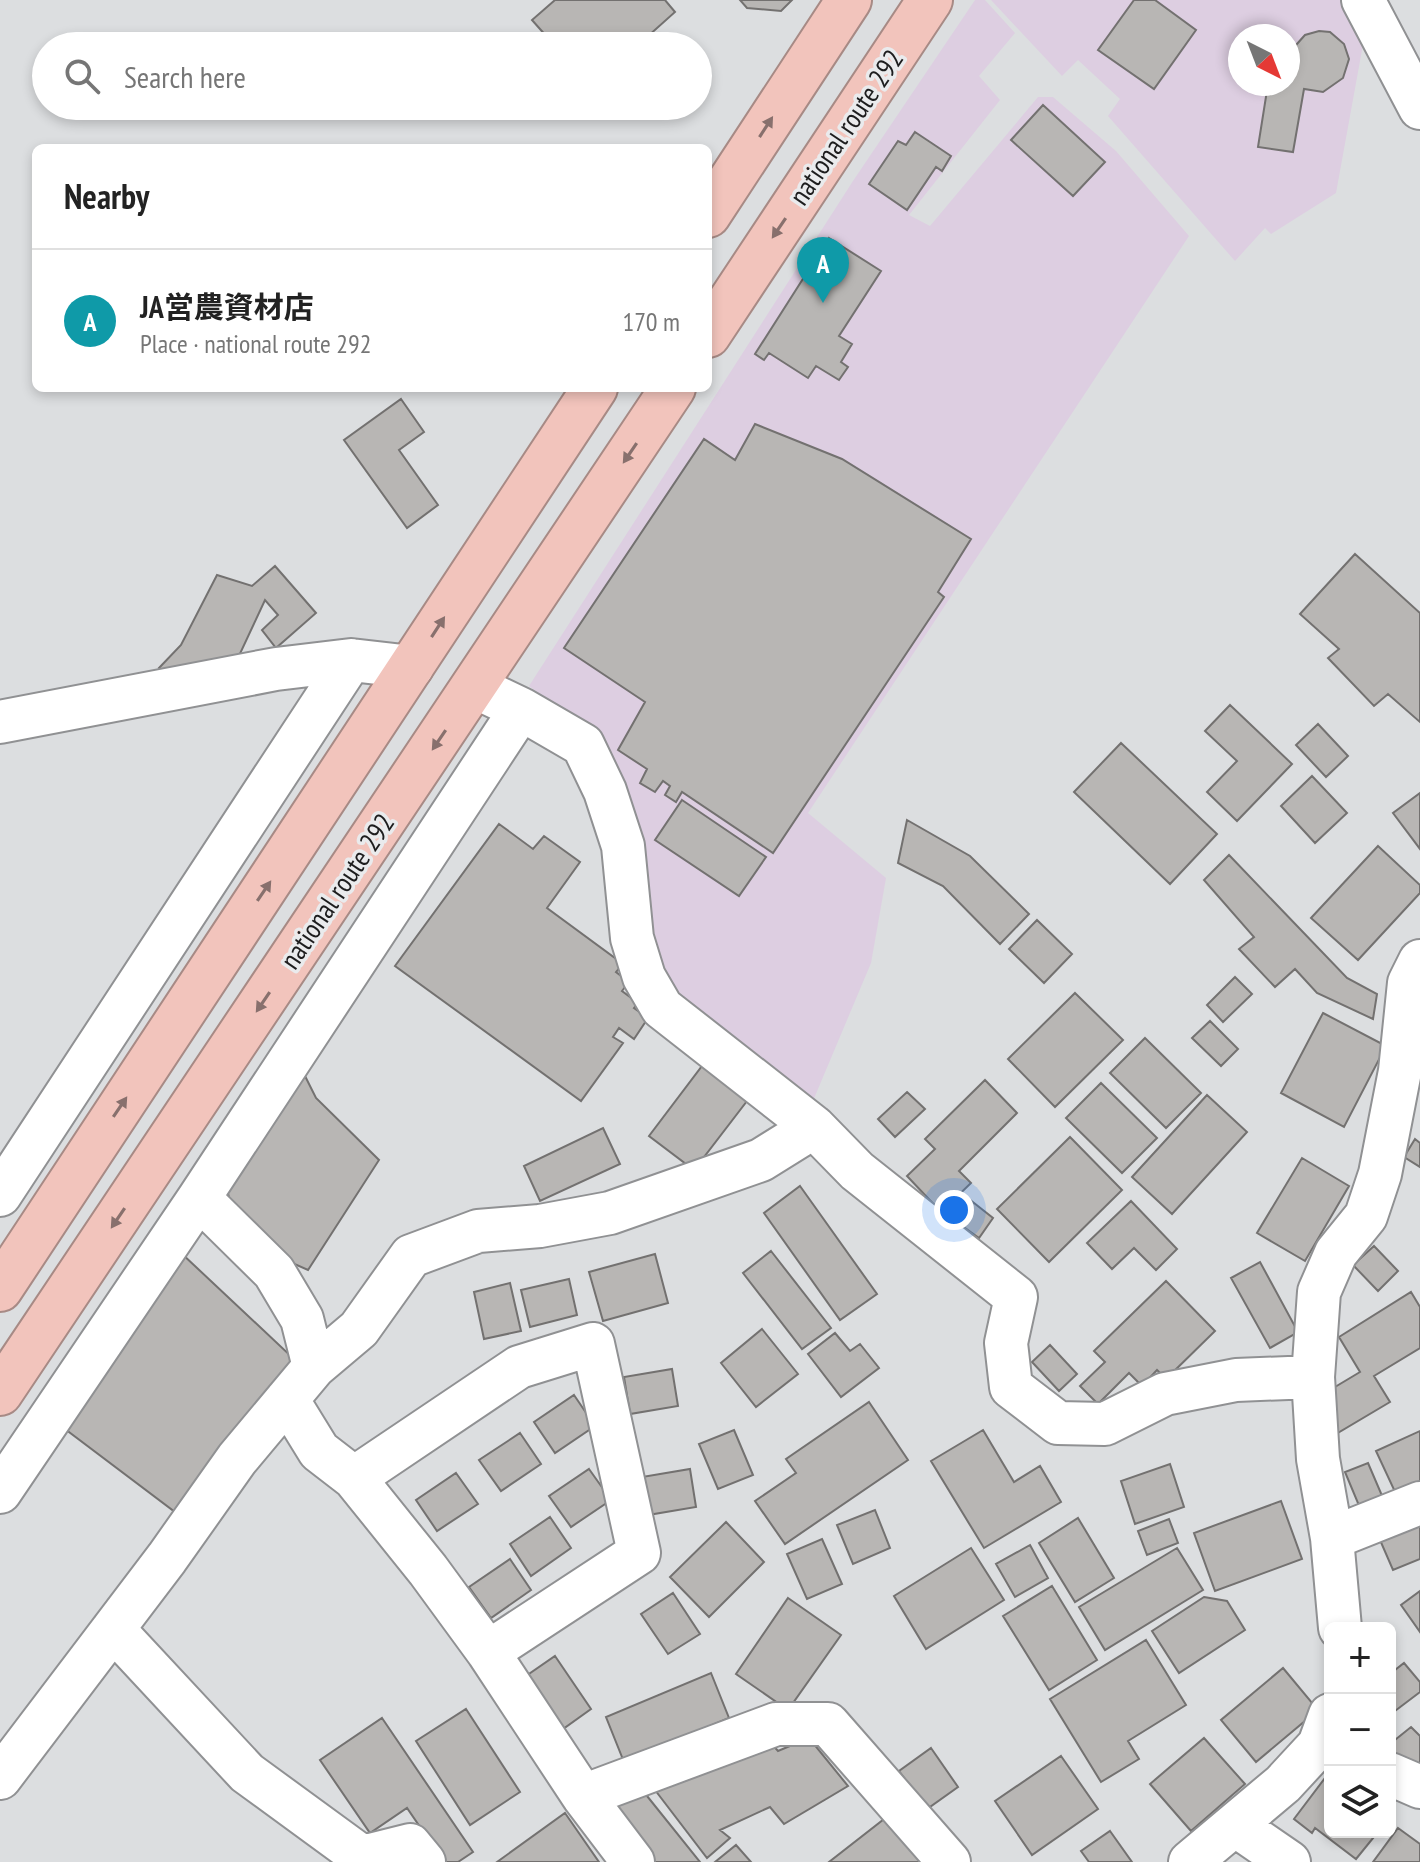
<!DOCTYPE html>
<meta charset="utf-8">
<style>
body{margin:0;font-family:"PT Sans Narrow","Noto Sans JP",sans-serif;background:#f2f2f2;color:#222}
.controls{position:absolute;right:24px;bottom:24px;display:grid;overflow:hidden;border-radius:12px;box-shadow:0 4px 12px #0003}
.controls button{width:72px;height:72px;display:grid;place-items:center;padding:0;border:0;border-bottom:2px solid #e0e0e0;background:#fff;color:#222;font:40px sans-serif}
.compass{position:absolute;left:1228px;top:24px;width:72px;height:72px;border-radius:50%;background:#fff;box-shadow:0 4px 12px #0003;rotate:138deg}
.you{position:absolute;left:954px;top:1210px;width:28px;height:28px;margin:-20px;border:6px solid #fff;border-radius:50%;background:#1a73e8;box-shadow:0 0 0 12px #1a73e833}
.badge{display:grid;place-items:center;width:52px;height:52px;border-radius:50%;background:#ea580c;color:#fff;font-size:26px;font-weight:700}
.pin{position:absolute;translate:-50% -66px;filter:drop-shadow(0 2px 4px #0008)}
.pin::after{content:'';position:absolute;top:42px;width:28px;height:24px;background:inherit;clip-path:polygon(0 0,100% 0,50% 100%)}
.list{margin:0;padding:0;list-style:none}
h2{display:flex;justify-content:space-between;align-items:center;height:104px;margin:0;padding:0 32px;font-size:34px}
h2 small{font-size:26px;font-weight:400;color:#767676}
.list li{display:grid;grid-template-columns:52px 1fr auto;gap:24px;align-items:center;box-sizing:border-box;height:144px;padding:0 32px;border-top:2px solid #e0e0e0}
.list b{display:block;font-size:30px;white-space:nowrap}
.list p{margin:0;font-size:26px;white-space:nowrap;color:#767676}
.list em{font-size:26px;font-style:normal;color:#767676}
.icon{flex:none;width:44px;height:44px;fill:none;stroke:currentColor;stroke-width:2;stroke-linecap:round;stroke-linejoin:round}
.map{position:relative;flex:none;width:1420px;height:1862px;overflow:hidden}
.search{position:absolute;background:#fff;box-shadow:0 4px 12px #0003;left:32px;top:32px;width:680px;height:88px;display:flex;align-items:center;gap:20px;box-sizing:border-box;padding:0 28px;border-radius:44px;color:#767676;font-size:30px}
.panel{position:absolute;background:#fff;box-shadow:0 4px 12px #0003;left:32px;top:144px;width:680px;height:248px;border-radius:12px}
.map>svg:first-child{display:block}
</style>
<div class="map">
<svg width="1420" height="1862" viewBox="0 0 1420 1862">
<rect width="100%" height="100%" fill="#dcdee0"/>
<path fill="#ddcee1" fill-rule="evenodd" d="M975,0H985L1015,33L979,76L1000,100L909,215L930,226L1038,97H1053L1116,151L1189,236L808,813L886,878L871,963L810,1108L667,987L586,728L529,686L853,181Z
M991,0H1345L1366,28L1336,193L1271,234L1265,228L1235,261L1108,116L1120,99L1078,60L1062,76ZM1240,36H1288V84H1240Z"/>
<path fill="#b8b6b4" stroke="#737170" stroke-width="2" d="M555,0H665L675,12L637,46H555L532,20Z
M740,0H792L781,11L747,8Z
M1134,0H1155L1196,30L1154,89L1098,50Z
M1319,31L1330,32L1344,44L1349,59L1343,78L1323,92L1304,89L1293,152L1258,147L1268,84H1288V54L1305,35Z
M1043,105L1105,162L1073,196L1011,140Z
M915,132L951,156L942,171L936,167L907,210L869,184L898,141L906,145Z
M829,238L881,271L839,336L852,344L841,362L848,367L839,380L816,366L808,378L769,353L764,360L755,354Z
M401,399L424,432L399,450L438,505L407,528L344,440Z
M755,424L842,459L971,539L938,592L944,597L773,853L682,792L676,802L665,795L670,786L663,781L655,792L640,783L647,769L618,750L645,702L564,648L704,439L735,460Z
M1355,554L1420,613V722L1388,694L1374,706L1328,658L1339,649L1300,614Z
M275,566L316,613L276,648L262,630L278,615L265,600L238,658L173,680L159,668L181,645L217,575L252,586Z
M1230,705L1292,764L1237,821L1207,792L1237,761L1205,731Z
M1318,724L1348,756L1326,777L1296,745Z
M1121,743L1217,834L1170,884L1074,792Z
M1312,776L1347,813L1315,843L1281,806Z
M1420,793V849L1393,813Z
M682,800L766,857L739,896L655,840Z
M907,820L970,856L1029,914L1000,944L943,886L898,863Z
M499,824L533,849L544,836L580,862L547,908L623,964L616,972L629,982L622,991L638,1003L634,1008L648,1018L634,1039L619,1028L613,1037L623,1043L581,1101L395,966Z
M1378,846L1420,885V893L1358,960L1311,918Z
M1229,855L1347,978L1377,994L1373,1019L1317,993L1295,969L1275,987L1239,949L1254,937L1204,880Z
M1037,920L1072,954L1044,983L1009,949Z
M1235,977L1252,994L1223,1022L1207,1005Z
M1075,993L1123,1040L1055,1107L1008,1059Z
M1323,1013L1386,1046L1344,1127L1281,1093Z
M1210,1021L1238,1049L1221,1066L1192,1038Z
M1145,1038L1201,1093L1166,1128L1110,1073Z
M702,1066L747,1101L694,1170L649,1136Z
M303,1072L316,1098L379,1160L308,1270L283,1259L232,1209L225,1182Z
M985,1080L1017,1113L959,1171L971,1183L941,1212L907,1176L935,1149L925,1139Z
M1101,1083L1157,1138L1122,1173L1066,1118Z
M907,1092L925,1109L895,1137L878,1119Z
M1207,1095L1247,1132L1172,1214L1132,1177Z
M603,1128L620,1164L540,1201L524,1166Z
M1070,1137L1122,1190L1049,1262L997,1209Z
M1415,1139L1420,1143V1167L1404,1157Z
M1302,1158L1349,1186L1305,1261L1257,1233Z
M800,1186L877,1294L840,1320L764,1213Z
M969,1199L993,1218L979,1238L954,1220Z
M1131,1201L1177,1249L1156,1270L1134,1248L1112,1269L1087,1243Z
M1374,1246L1398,1271L1378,1291L1353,1265Z
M771,1251L831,1328L802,1349L743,1273Z
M180,1252L294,1359L179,1515L65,1429Z
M655,1254L668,1303L603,1321L589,1272Z
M1260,1262L1298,1332L1270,1348L1231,1278Z
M569,1279L577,1315L530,1327L521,1290Z
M1166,1281L1215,1331L1166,1379L1157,1370L1142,1386L1129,1373L1098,1404L1080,1386L1105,1362L1094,1351Z
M510,1283L521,1331L484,1339L474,1292Z
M1411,1292L1420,1307V1348L1374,1376L1390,1402L1336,1434L1335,1387L1360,1372L1339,1337Z
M762,1329L798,1374L756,1407L721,1363Z
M835,1333L850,1351L860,1344L879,1368L841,1397L808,1354Z
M1050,1345L1077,1374L1059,1391L1032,1362Z
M672,1369L678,1406L630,1414L624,1377Z
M574,1395L595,1426L555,1453L534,1422Z
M869,1402L908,1460L785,1544L755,1501L796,1473L786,1459Z
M734,1430L753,1475L718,1489L699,1444Z
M983,1430L1014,1482L1040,1466L1061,1502L984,1548L931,1461Z
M1420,1431V1483L1396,1494L1376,1451Z
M520,1433L541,1464L501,1491L479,1460Z
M1368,1463L1383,1498L1360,1508L1345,1472Z
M1170,1464L1184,1507L1135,1524L1121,1481Z
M589,1469L611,1500L571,1527L549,1496Z
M690,1469L696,1507L648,1515L642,1477Z
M456,1473L478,1504L437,1531L416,1500Z
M1281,1501L1302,1559L1215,1591L1194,1533Z
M875,1510L890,1548L853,1564L837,1525Z
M550,1517L571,1548L531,1576L510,1544Z
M1078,1518L1114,1578L1075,1602L1039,1543Z
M1169,1519L1178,1543L1147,1555L1138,1531Z
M726,1522L764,1562L709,1617L670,1577Z
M1420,1524V1559L1393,1570L1380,1540Z
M822,1539L842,1584L807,1599L787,1554Z
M1030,1545L1048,1578L1015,1597L996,1564Z
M971,1548L1004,1600L926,1649L894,1596Z
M1177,1548L1203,1590L1105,1650L1079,1607Z
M510,1559L531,1590L491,1618L469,1587Z
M1052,1586L1097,1660L1049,1690L1003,1616Z
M1420,1591V1632L1401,1605Z
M673,1593L700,1634L668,1654L641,1614Z
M1204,1597L1227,1601L1245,1630L1179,1673L1152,1631Z
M788,1598L841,1635L788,1710L736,1674Z
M1146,1640L1186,1705L1128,1741L1139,1759L1101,1782L1050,1699Z
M555,1656L591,1709L563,1729L526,1676Z
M1404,1663L1420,1682V1692L1395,1711L1390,1705V1674Z
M1283,1668L1318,1710L1256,1762L1221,1720Z
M711,1673L729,1718L624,1762L606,1717Z
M466,1709L520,1792L470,1825L416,1741Z
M382,1718L473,1852L458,1862H444L407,1808L370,1833L320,1760Z
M1411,1727L1420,1736V1771L1390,1762V1744Z
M809,1738L848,1786L784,1824L770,1807L720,1830L730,1838L707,1858L655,1790L771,1743L778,1751Z
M1204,1738L1245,1784L1191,1831L1150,1784Z
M931,1748L958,1787L927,1809L899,1771Z
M1061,1756L1098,1809L1032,1855L995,1801Z
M1328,1774L1330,1832H1378L1356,1859L1315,1828L1312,1833L1294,1819Z
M639,1786L700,1862H653L610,1808Z
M565,1813L599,1862H497Z
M888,1816L921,1862H829Z
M1398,1828L1420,1844V1862H1373Z
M1110,1831L1132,1862H1089L1081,1851Z
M736,1845L751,1862H715Z"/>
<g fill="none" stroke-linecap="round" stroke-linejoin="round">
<defs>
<path id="street" d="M1363,0L1420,108
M475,687L521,709L583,745L605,791L623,846L632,938L644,977L662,1008L814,1127L857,1171L1016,1297L1006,1343L1011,1387L1058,1423L1105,1424L1165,1394L1236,1380L1313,1377
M0,722L276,669L351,660L412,667
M0,1195L351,660
M199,1198L274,1272L302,1319L314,1367
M287,1399L319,1451L354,1478L428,1570L488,1652L583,1796L776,1724H828L949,1862
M354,1478L519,1367L593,1344L639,1553L488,1652
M0,1492L199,1198L521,709
M1332,1538L1420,1503
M1340,1628L1332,1538L1318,1459L1313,1377L1319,1292L1336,1253L1366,1216L1380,1174L1400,1071L1409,983L1420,961
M113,1629L247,1773L362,1857L410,1845L424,1862
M1390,1774L1420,1787
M0,1778L167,1558L237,1459L314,1367L359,1329L411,1256L478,1231L540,1226L610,1213L761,1160L814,1127
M583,1796L633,1862
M1235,1825L1289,1862
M1190,1862L1283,1784L1319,1745L1330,1715"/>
<path id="highway" d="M708,215L849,0
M708,335L930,0
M0,1289L595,388
M0,1393L673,388"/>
</defs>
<use href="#street" stroke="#909193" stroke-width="46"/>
<use href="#highway" stroke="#a78a85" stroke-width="48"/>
<use href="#street" stroke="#fff" stroke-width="42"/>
<use href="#highway" stroke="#f2c4bc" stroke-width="44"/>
</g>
<defs><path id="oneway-solid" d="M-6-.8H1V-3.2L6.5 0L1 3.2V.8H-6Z" transform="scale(2)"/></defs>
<g fill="#88706d">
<use href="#oneway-solid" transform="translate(766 127) rotate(-57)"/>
<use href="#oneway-solid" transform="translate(779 228) rotate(124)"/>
<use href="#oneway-solid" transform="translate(630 453) rotate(124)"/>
<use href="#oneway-solid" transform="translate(438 627) rotate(-57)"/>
<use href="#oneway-solid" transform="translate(439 740) rotate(124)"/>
<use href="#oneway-solid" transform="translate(264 891) rotate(-56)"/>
<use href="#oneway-solid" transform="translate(263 1002) rotate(124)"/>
<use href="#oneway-solid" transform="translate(120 1107) rotate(-56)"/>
<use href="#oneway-solid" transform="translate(118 1218) rotate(124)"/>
</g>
<g text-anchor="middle" stroke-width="7" stroke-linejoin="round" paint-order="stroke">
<g font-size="28" fill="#1d1d1e" stroke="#eaebed">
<text transform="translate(846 127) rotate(-56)" y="10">national route 292</text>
<text transform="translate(337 891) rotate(-56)" y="10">national route 292</text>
</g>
</g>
</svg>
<div class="controls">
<button>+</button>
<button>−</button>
<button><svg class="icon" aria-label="layers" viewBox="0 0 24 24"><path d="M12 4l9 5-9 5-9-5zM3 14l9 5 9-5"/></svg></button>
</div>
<svg class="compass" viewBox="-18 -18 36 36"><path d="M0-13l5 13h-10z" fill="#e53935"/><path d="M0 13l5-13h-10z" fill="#767676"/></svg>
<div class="you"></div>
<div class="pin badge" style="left:823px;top:303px;background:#0f9aa8">A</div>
<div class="search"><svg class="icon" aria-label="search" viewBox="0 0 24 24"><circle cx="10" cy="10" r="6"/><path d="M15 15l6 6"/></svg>Search here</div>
<section class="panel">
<h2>Nearby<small></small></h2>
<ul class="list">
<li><span class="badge" style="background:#0f9aa8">A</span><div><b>JA営農資材店</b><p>Place · national route 292</p></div><em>170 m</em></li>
</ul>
</section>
</div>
